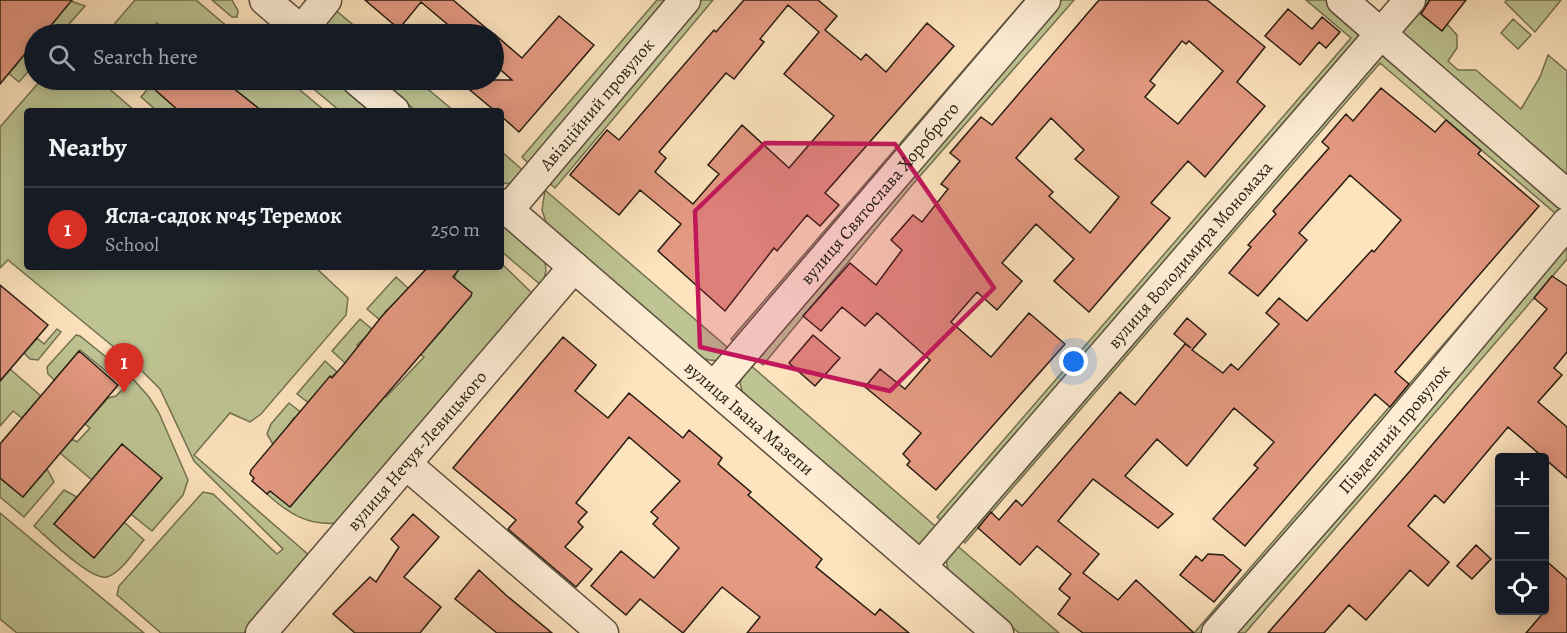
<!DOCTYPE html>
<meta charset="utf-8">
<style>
body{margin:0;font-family:Alegreya,serif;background:#20242c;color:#f1f3f6}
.controls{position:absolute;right:18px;bottom:18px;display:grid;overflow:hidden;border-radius:6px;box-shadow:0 3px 15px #0003}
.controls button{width:54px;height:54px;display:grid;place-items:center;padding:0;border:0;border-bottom:2px solid #363941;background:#171b24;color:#f1f3f6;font:30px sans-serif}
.you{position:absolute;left:1074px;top:362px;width:21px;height:21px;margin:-15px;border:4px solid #fff;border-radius:50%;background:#1a73e8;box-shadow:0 0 0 9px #1a73e833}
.badge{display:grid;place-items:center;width:39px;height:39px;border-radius:50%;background:#d93025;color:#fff;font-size:20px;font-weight:700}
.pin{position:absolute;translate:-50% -50px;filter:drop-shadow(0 2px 3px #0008)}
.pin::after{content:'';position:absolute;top:32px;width:21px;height:18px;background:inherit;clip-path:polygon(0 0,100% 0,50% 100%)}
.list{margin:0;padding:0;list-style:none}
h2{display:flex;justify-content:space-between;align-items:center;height:78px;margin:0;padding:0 24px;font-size:26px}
h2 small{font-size:20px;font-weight:400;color:#9ea1a6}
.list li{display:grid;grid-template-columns:39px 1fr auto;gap:18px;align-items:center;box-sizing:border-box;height:84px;padding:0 24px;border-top:2px solid #363941}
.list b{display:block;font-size:22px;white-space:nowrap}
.list p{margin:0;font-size:20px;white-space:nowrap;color:#9ea1a6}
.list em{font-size:20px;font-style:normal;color:#9ea1a6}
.icon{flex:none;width:33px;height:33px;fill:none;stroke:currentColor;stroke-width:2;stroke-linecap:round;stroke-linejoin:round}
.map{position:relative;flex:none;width:1567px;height:633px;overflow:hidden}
.search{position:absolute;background:#171b24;box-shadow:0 3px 15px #0003;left:24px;top:24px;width:480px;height:66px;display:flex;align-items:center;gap:15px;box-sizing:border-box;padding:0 21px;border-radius:33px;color:#9ea1a6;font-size:22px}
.panel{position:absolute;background:#171b24;box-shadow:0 3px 15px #0003;left:24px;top:108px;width:480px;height:162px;border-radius:6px}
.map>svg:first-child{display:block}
</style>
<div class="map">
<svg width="1567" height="633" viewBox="0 0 1567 633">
<rect width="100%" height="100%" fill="#fde3be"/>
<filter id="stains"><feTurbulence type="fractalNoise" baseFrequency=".00333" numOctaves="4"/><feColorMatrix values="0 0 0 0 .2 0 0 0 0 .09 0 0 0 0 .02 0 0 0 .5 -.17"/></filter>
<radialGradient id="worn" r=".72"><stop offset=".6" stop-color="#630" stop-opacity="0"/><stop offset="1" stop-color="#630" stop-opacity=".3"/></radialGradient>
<path fill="#bec493" stroke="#727052" stroke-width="1.5" d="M68,0L85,6L60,34H48L45,32Z
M135,0H196L236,34H170L157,23L147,34H112L115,23Z
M212,0H232L238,11L237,17H232Z
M657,0H676L532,167L522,157Z
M696,0H713L555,188L549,183Z
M1024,0H1035L738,346L731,339Z
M1056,0H1074L913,184L763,365L752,356Z
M1306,0H1330L1367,34L947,526L937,517L1351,38Z
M1418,0H1430L1420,13L1441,30L1447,24L1457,35V48L1448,61L1458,70H1476L1521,109L1540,77L1548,55L1567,71V186L1397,35Z
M1507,0H1561L1535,32L1505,2Z
M333,8L364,34H330C324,24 327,18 333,8Z
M1513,19L1531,35L1518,49L1501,33Z
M34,39V65L19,82L7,72L15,67Z
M1380,50L1561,203L1563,211L1207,633H1194L1556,214L1380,63L965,543L958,537Z
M41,80H99L135,111H27V267H315L348,298L346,315L261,414L250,422L230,413L194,455L310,556L244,633H161L117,595L119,586L203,492L213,494L277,554L283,549L194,461L160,389L138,367L8,260L0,268V127Z
M223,80H288L325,111H259Z
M303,80H335L371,111H340Z
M380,80H417L454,111H416Z
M151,85L181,111H157L141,97Z
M501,151L527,174C519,181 512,185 501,183Z
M545,190L734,353C723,362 715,362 701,358L547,225L542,210Z
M501,222L545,261L546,271L542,286L501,251Z
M1567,233V259L1534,298L1245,633H1227Z
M501,263L534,295L339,523C308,526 289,514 267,494L270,491L291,506L384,396L386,397L424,357L420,354L444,328L456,273L448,267H501Z
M396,277L409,289L385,312L381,321L367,309Z
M360,319L373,330L357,345L359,347L345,363L332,351Z
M57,329L61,332L38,360L30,359L24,353L37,338L44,344Z
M76,335L80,336L126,373L118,381L80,350L54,380L48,374L47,367Z
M325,361L337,372L331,377L310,404L297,394Z
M748,363L942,532L926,545L916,543L743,395L740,383Z
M10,369L41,396L22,418L13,411L0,426V381Z
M133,379L149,397L159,413L188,480L183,495L152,531L131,514L122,444L92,480L60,453L72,439L77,442L90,428L85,424L108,398L116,396Z
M289,403L302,413L297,419L294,418L274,446L267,434L271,424Z
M47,469L54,482L24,517L0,497V478L23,497Z
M64,490L77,497L54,524L124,522L144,540C134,551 121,573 107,577C91,581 47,537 34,526Z
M0,513L144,633H17L0,619Z
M954,543L1059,633H1019L950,574C944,561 946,555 954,543Z"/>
<path fill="#e49982" stroke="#271c11" stroke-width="1.5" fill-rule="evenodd" d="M0,0H72L44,34H34V43L0,84Z
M365,0H453L493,34H459L421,2L399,29Z
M744,0H818L837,16L825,30L861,60L866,54L886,72L927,23L954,46L825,193L839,205L820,226L807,215L777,251L774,248L725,311L658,251L681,224L640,190L619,215L570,175L607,130L619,140L714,30L716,32ZM788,5L819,32L784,74L834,116L789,168L742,125L708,165L719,174L693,204L655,172L666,158L659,152L726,73L734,79L764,42L760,39Z
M1099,0H1207L1265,47L1237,82L1265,106L1205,177L1188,161L1151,203L1170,218L1089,312L1054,281L1074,259L1036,224L1002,263L1022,281L997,310L977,292L951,322L991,357L1029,313L1065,344L936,490L907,465L910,461L903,454L921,433L865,387L880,369L905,389L930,360L877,313L865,326L842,307L821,331L803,316L850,263L876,285L902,250L891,240L913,215L922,222L948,189L941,184L960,161L950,153L981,117L992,125ZM1182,41L1186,44L1189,41L1223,71L1178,124L1145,97L1155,85L1150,81ZM1051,118L1084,150L1075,159L1119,197L1090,233L1049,196L1053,192L1016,158Z
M1430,0H1466L1442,31L1421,14Z
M1288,9L1312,29L1322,17L1340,32L1326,48L1319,42L1300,65L1265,36Z
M559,16L594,45L519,132L501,116V111H495L458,80H512L494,64V34L522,58Z
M144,80H223L262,111H179Z
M1381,88L1435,132L1446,120L1481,150L1478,154L1539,206L1395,372L1409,384L1390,407L1375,394L1245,546L1213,519L1258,468L1254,465L1274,442L1234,408L1187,466L1157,439L1125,476L1173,514L1158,528L1093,479L1058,521L1099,554L1083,573L1118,600L1136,580L1194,633H1083L1058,614L1070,598L1059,589L1071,574L1037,546L1020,565L978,528L991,512L999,520L1016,500L1022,506L1120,392L1135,405L1185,344L1191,348L1174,334L1187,318L1206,334L1192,350L1223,373L1231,364L1238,370L1279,324L1266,313L1279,298L1307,321L1372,250L1374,252L1401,220L1350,175L1299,233L1307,240L1258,296L1229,273L1251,247L1248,245L1276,214L1273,211L1329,148L1322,142L1346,114L1353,121Z
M428,267H461L453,277L472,293L471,296L290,507L270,491L267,494L252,481L254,478L250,474L251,470L330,376L332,378L345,363L382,316Z
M1552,276L1567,286V352L1554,368L1562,375L1538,402L1567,427V478L1508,427L1444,503L1435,495L1408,526L1449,562L1428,586L1410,570L1366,620L1349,605L1324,633H1268L1410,471L1547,309L1534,298Z
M0,285L48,325L0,381Z
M813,335L840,358L815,386L789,363Z
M563,337L596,365L575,391L608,418L629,393L683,438L689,430L722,458L718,464L751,492L748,495L822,559L816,567L875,615L880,609L909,633H747L760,617L722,587L683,633L640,599L626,615L591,586L621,551L654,578L679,548L653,524L658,518L651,512L680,481L629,437L576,503L587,512L578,522L583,527L565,547L592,569L576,587L508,529L516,520L453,468Z
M79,351L118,385L23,497L0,478V444Z
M122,444L162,478L94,558L54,524Z
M413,514L439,537L404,577L441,607L420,633H355L333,614L370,577L376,582L399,547L391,539Z
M1476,545L1491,559L1472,579L1457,566Z
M1208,554L1223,555L1241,570L1214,602L1180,575L1196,556L1202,561Z
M1545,560L1567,579V633H1526L1545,611Z
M479,570L507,596L552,633H497L455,599Z"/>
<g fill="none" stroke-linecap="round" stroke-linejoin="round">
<defs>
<g id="minor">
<path d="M265,0L305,34"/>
<path d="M1342,0L1567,195"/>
<path d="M301,31L326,0"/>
<path d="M357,80L394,111"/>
<path id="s1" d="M501,204L998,633"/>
<path id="s2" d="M508,210L685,0"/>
<path id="s3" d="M714,387L1045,0"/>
<path d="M406,464L603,633"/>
<path id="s4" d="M922,565L1410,0"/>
<path id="s5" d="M261,633L574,267"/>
<path id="s6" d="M1217,633L1362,468L1567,223"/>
</g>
</defs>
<use href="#minor" stroke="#5c4e3c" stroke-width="33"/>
<use href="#minor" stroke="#feedd5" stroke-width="30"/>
</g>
<path fill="#c2185b" fill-opacity="0.2" stroke="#c2185b" stroke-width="4.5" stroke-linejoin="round" d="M765,143L895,144L994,288L890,391L700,347L695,211Z"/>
<g text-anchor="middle" stroke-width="5" stroke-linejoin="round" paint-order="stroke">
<g font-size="18" fill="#271c11" stroke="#feedd5">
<text dy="6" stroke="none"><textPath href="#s2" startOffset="138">Авіаційний провулок</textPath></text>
<text dy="6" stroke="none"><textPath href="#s3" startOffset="255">вулиця Святослава Хороброго</textPath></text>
<text dy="6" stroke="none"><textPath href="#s4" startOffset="410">вулиця Володимира Мономаха</textPath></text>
<text dy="6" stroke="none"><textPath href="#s1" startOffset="328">вулиця Івана Мазепи</textPath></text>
<text dy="6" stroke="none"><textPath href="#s6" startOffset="270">Південний провулок</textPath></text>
<text dy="6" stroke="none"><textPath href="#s5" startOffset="240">вулиця Нечуя-Левицького</textPath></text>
</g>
</g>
<rect width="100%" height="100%" filter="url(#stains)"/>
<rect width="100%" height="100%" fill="url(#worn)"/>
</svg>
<div class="controls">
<button>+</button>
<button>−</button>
<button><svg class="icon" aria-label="locate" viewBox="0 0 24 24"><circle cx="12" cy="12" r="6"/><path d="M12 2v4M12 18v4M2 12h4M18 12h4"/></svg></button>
</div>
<div class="you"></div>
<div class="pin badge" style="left:124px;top:393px">1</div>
<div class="search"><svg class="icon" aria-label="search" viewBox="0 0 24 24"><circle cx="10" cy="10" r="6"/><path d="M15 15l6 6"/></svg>Search here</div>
<section class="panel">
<h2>Nearby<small></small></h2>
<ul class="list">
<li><span class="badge">1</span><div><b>Ясла-садок №45 Теремок</b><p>School</p></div><em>250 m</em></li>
</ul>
</section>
</div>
